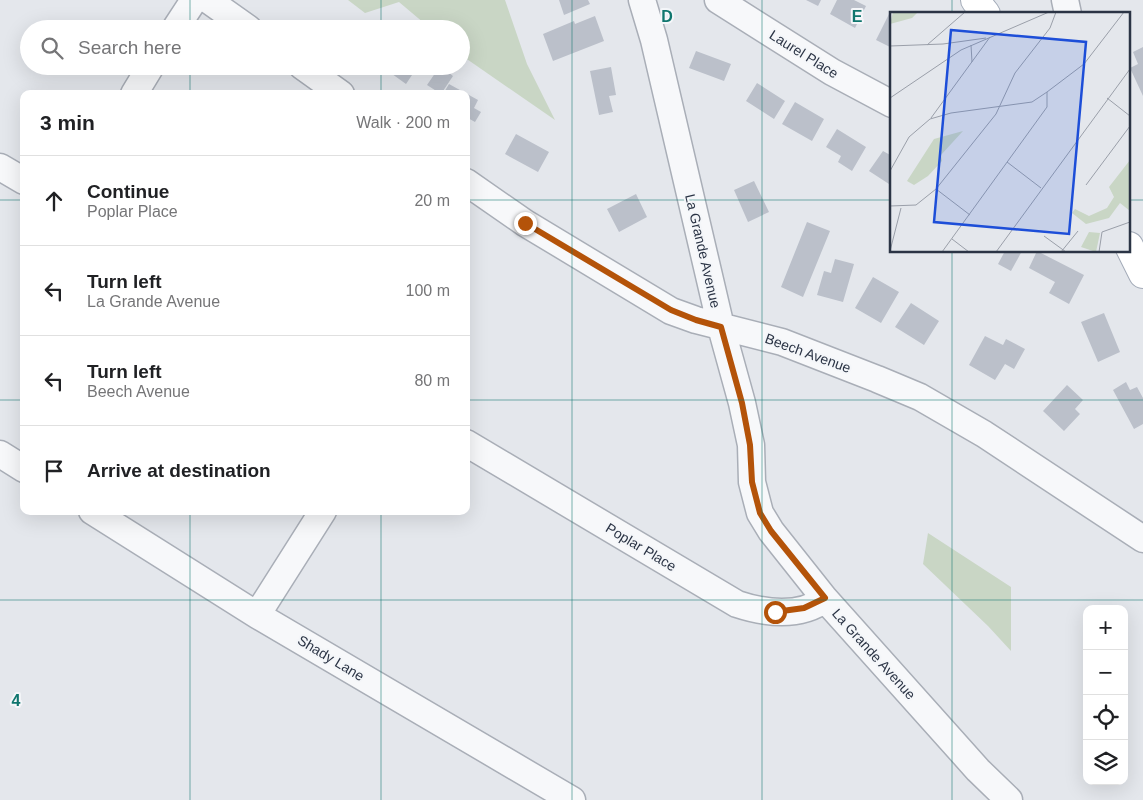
<!DOCTYPE html>
<meta charset="utf-8">
<style>
body{margin:0;font-family:Arial,sans-serif;background:#f2f2f2;color:#202124}
.controls{position:absolute;right:15px;bottom:15px;display:grid;overflow:hidden;border-radius:10px;box-shadow:0 5px 20px #0002}
.controls button{width:45px;height:45px;display:grid;place-items:center;padding:0;border:0;border-bottom:1px solid #e0e0e0;background:#fff;color:#202124;font:25px sans-serif}
.stop{position:absolute;width:15px;height:15px;margin:-11px;border:4px solid #b45309;border-radius:50%;background:#fff}
.stop.end{background:#b45309;border-color:#fff;box-shadow:0 1px 5px #0008}
.list{margin:0;padding:0;list-style:none}
h2{display:flex;justify-content:space-between;align-items:center;height:65px;margin:0;padding:0 20px;font-size:21px}
h2 small{font-size:16px;font-weight:400;color:#757577}
.list li{display:grid;grid-template-columns:32px 1fr auto;gap:15px;align-items:center;box-sizing:border-box;height:90px;padding:0 20px;border-top:1px solid #e0e0e0}
.list b{display:block;font-size:19px;white-space:nowrap}
.list p{margin:0;font-size:16px;white-space:nowrap;color:#757577}
.list em{font-size:16px;font-style:normal;color:#757577}
.icon{flex:none;width:28px;height:28px;fill:none;stroke:currentColor;stroke-width:2;stroke-linecap:round;stroke-linejoin:round}
.map{position:relative;flex:none;width:1143px;height:800px;overflow:hidden}
.search{position:absolute;background:#fff;box-shadow:0 5px 20px #0002;left:20px;top:20px;width:450px;height:55px;display:flex;align-items:center;gap:12px;box-sizing:border-box;padding:0 18px;border-radius:28px;color:#757577;font-size:19px}
.panel{position:absolute;background:#fff;box-shadow:0 5px 20px #0002;left:20px;top:90px;width:450px;height:425px;border-radius:10px}
.map>svg:first-child{display:block}
</style>
<div class="map">
<svg width="1143" height="800" viewBox="0 0 1143 800">
<rect width="100%" height="100%" fill="#e4e7ec"/>
<path fill="#c9d6c5" d="M348,0H505L527,64L555,120L461,55V29H431L399,2L365,13Z
M928,533L1011,587V651L988,626L923,564Z"/>
<path fill="#bbc0ca" d="M559,0H588L590,4L564,15Z
M806,0H821L818,6Z
M837,0H854L866,6L855,28L830,14Z
M890,12L892,13V48L876,40Z
M595,16L604,41L553,61L543,34L574,21L575,24Z
M1143,47V96L1130,68L1138,64L1133,52Z
M696,51L731,64L724,81L689,68Z
M381,66H418L406,84Z
M440,66L453,76L441,94L427,85Z
M611,67L616,95L609,96L613,112L599,115L590,71Z
M757,83L785,101L774,119L746,101Z
M449,84L478,100L474,108L481,112L475,122L466,117V94H443Z
M795,102L824,119L812,141L782,124Z
M837,129L866,147L852,171L838,162L841,156L826,147Z
M516,134L549,152L538,172L505,154Z
M883,151L892,156V180L889,184L869,171Z
M754,181L769,212L748,222L734,190Z
M636,194L647,217L619,232L607,209Z
M807,222L830,231L803,297L781,287Z
M1005,251H1022L1011,271L998,264Z
M1037,251L1084,275L1069,304L1049,293L1055,282L1029,268Z
M835,259L854,264L843,302L817,295L824,271L831,273Z
M873,277L899,292L881,323L855,308Z
M911,303L939,321L924,345L895,327Z
M1104,313L1120,352L1098,362L1081,322Z
M985,336L1003,345L1006,339L1025,349L1014,369L1005,364L995,380L969,365Z
M1126,382L1130,390L1137,387L1143,398V424L1134,429L1113,390Z
M1067,385L1083,400L1075,409L1080,414L1064,431L1043,411Z"/>
<g fill="none" stroke-linecap="round" stroke-linejoin="round">
<defs>
<path id="minor" d="M208,0L249,29
M642,0L654,40L721,327L742,403L751,445L752,482L760,513L771,531L825,599L978,770L1009,800
M718,0L832,72L892,104
M1065,0L1068,14
M175,29L194,0
M302,66L341,94
M134,94L151,66
M0,167L24,181
M466,182L525,223L671,311L696,320L782,342L877,379L920,397L984,434L1143,539
M466,443L737,604C764,613 800,618 825,599
M0,454L24,469
M92,511L257,615L572,800
M257,615L323,511"/>
<path id="major" d="M975,0L986,14
M1129,246L1143,274"/>
</defs>
<use href="#minor" stroke="#a9aeb7" stroke-width="29"/>
<use href="#major" stroke="#a3abb8" stroke-width="30"/>
<use href="#minor" stroke="#f7f8fa" stroke-width="26"/>
<use href="#major" stroke="#fff" stroke-width="28"/>
</g>
<g fill="none" stroke-linecap="round" stroke-linejoin="round">
<path stroke="#b45309" stroke-width="6" d="M525,223L671,310L696,320L721,327L742,403L750,445L752,482L760,513L771,531L825,598L804,608L775,612"/>
</g>
<path fill="none" stroke="#0f766e" stroke-width="1" stroke-opacity="0.55" d="M190,0V29M381,0V29M572,0V800M762,0V800M952,0V14M190,66V94M381,66V94M0,200H24M466,200H892M1129,200H1143M952,251V800M0,400H24M466,400H1143M190,511V800M381,511V800M0,600H1143"/>
<g text-anchor="middle" stroke-width="4" stroke-linejoin="round" paint-order="stroke">
<g font-size="14" fill="#2b3445" stroke="#f4f6f9">
<text transform="translate(804 54) rotate(32)" y="5">Laurel Place</text>
<text transform="translate(703 251) rotate(77)" y="5">La Grande Avenue</text>
<text transform="translate(808 353) rotate(20)" y="5">Beech Avenue</text>
<text transform="translate(641 547) rotate(31)" y="5">Poplar Place</text>
<text transform="translate(874 654) rotate(48)" y="5">La Grande Avenue</text>
<text transform="translate(331 658) rotate(31)" y="5">Shady Lane</text>
</g>
</g>
<g transform="translate(890 12)">
<rect width="240" height="240" fill="#e4e7ec"/>
<path d="M3,0H28L22,6L0,12ZM73,119L51,143L52,149L38,164L24,173L17,169L44,127ZM240,148V199L230,191L219,206L196,212L182,201L185,197L199,204L217,196L224,185L219,175ZM199,220L210,221L206,240L191,235Z" fill="#c9d6c5"/>
<path fill="none" stroke="#9a9fa9" stroke-width="1" d="M37,33L75,0M81,33L82,50M0,34L53,32L96,26M0,86L71,38L159,0M217,86L240,104M41,106L100,25M117,150L151,176M0,159L19,125L40,107L61,101L142,90L157,80L194,52L234,0M196,173L240,114M46,177L80,203M0,194L26,193L46,177L106,102L125,61L160,16L166,0M154,224L176,240M62,227L79,240M0,239L11,196M52,240L157,95V80M106,240L240,57M171,240L188,219M209,240L212,220L240,210"/>
<path fill="#1d4ed8" fill-opacity="0.15" stroke="#1d4ed8" stroke-width="2.5" d="M61,18L196,30L179,222L44,210Z"/>
<rect width="240" height="240" fill="none" stroke="#2b3445" stroke-width="2.5"/>
</g>
<g font-size="16" text-anchor="middle" font-weight="bold" fill="#0f766e" stroke="#f4f6f9" stroke-width="4" stroke-linejoin="round" paint-order="stroke">
<text x="667" y="22">D</text>
<text x="857" y="22">E</text>
<text x="16" y="706">4</text>
</g>
</svg>
<div class="controls">
<button>+</button>
<button>−</button>
<button><svg class="icon" aria-label="locate" viewBox="0 0 24 24"><circle cx="12" cy="12" r="6"/><path d="M12 2v4M12 18v4M2 12h4M18 12h4"/></svg></button>
<button><svg class="icon" aria-label="layers" viewBox="0 0 24 24"><path d="M12 4l9 5-9 5-9-5zM3 14l9 5 9-5"/></svg></button>
</div>
<div class="stop" style="left:775px;top:612px"></div>
<div class="stop end" style="left:525px;top:223px"></div>
<div class="search"><svg class="icon" aria-label="search" viewBox="0 0 24 24"><circle cx="10" cy="10" r="6"/><path d="M15 15l6 6"/></svg>Search here</div>
<section class="panel">
<h2>3 min<small>Walk · 200 m</small></h2>
<ul class="list">
<li><svg class="icon" aria-label="ahead" viewBox="0 0 24 24"><path d="M12 20V5M6 11l6-6 6 6"/></svg><div><b>Continue</b><p>Poplar Place</p></div><em>20 m</em></li>
<li><svg class="icon" aria-label="left" viewBox="0 0 24 24"><path d="M17 20v-9H6M10 6l-5 5 5 5"/></svg><div><b>Turn left</b><p>La Grande Avenue</p></div><em>100 m</em></li>
<li><svg class="icon" aria-label="left" viewBox="0 0 24 24"><path d="M17 20v-9H6M10 6l-5 5 5 5"/></svg><div><b>Turn left</b><p>Beech Avenue</p></div><em>80 m</em></li>
<li><svg class="icon" aria-label="arrive" viewBox="0 0 24 24"><path d="M6 21V4h12l-3 4 3 4H6"/></svg><div><b>Arrive at destination</b></div></li>
</ul>
</section>
</div>
